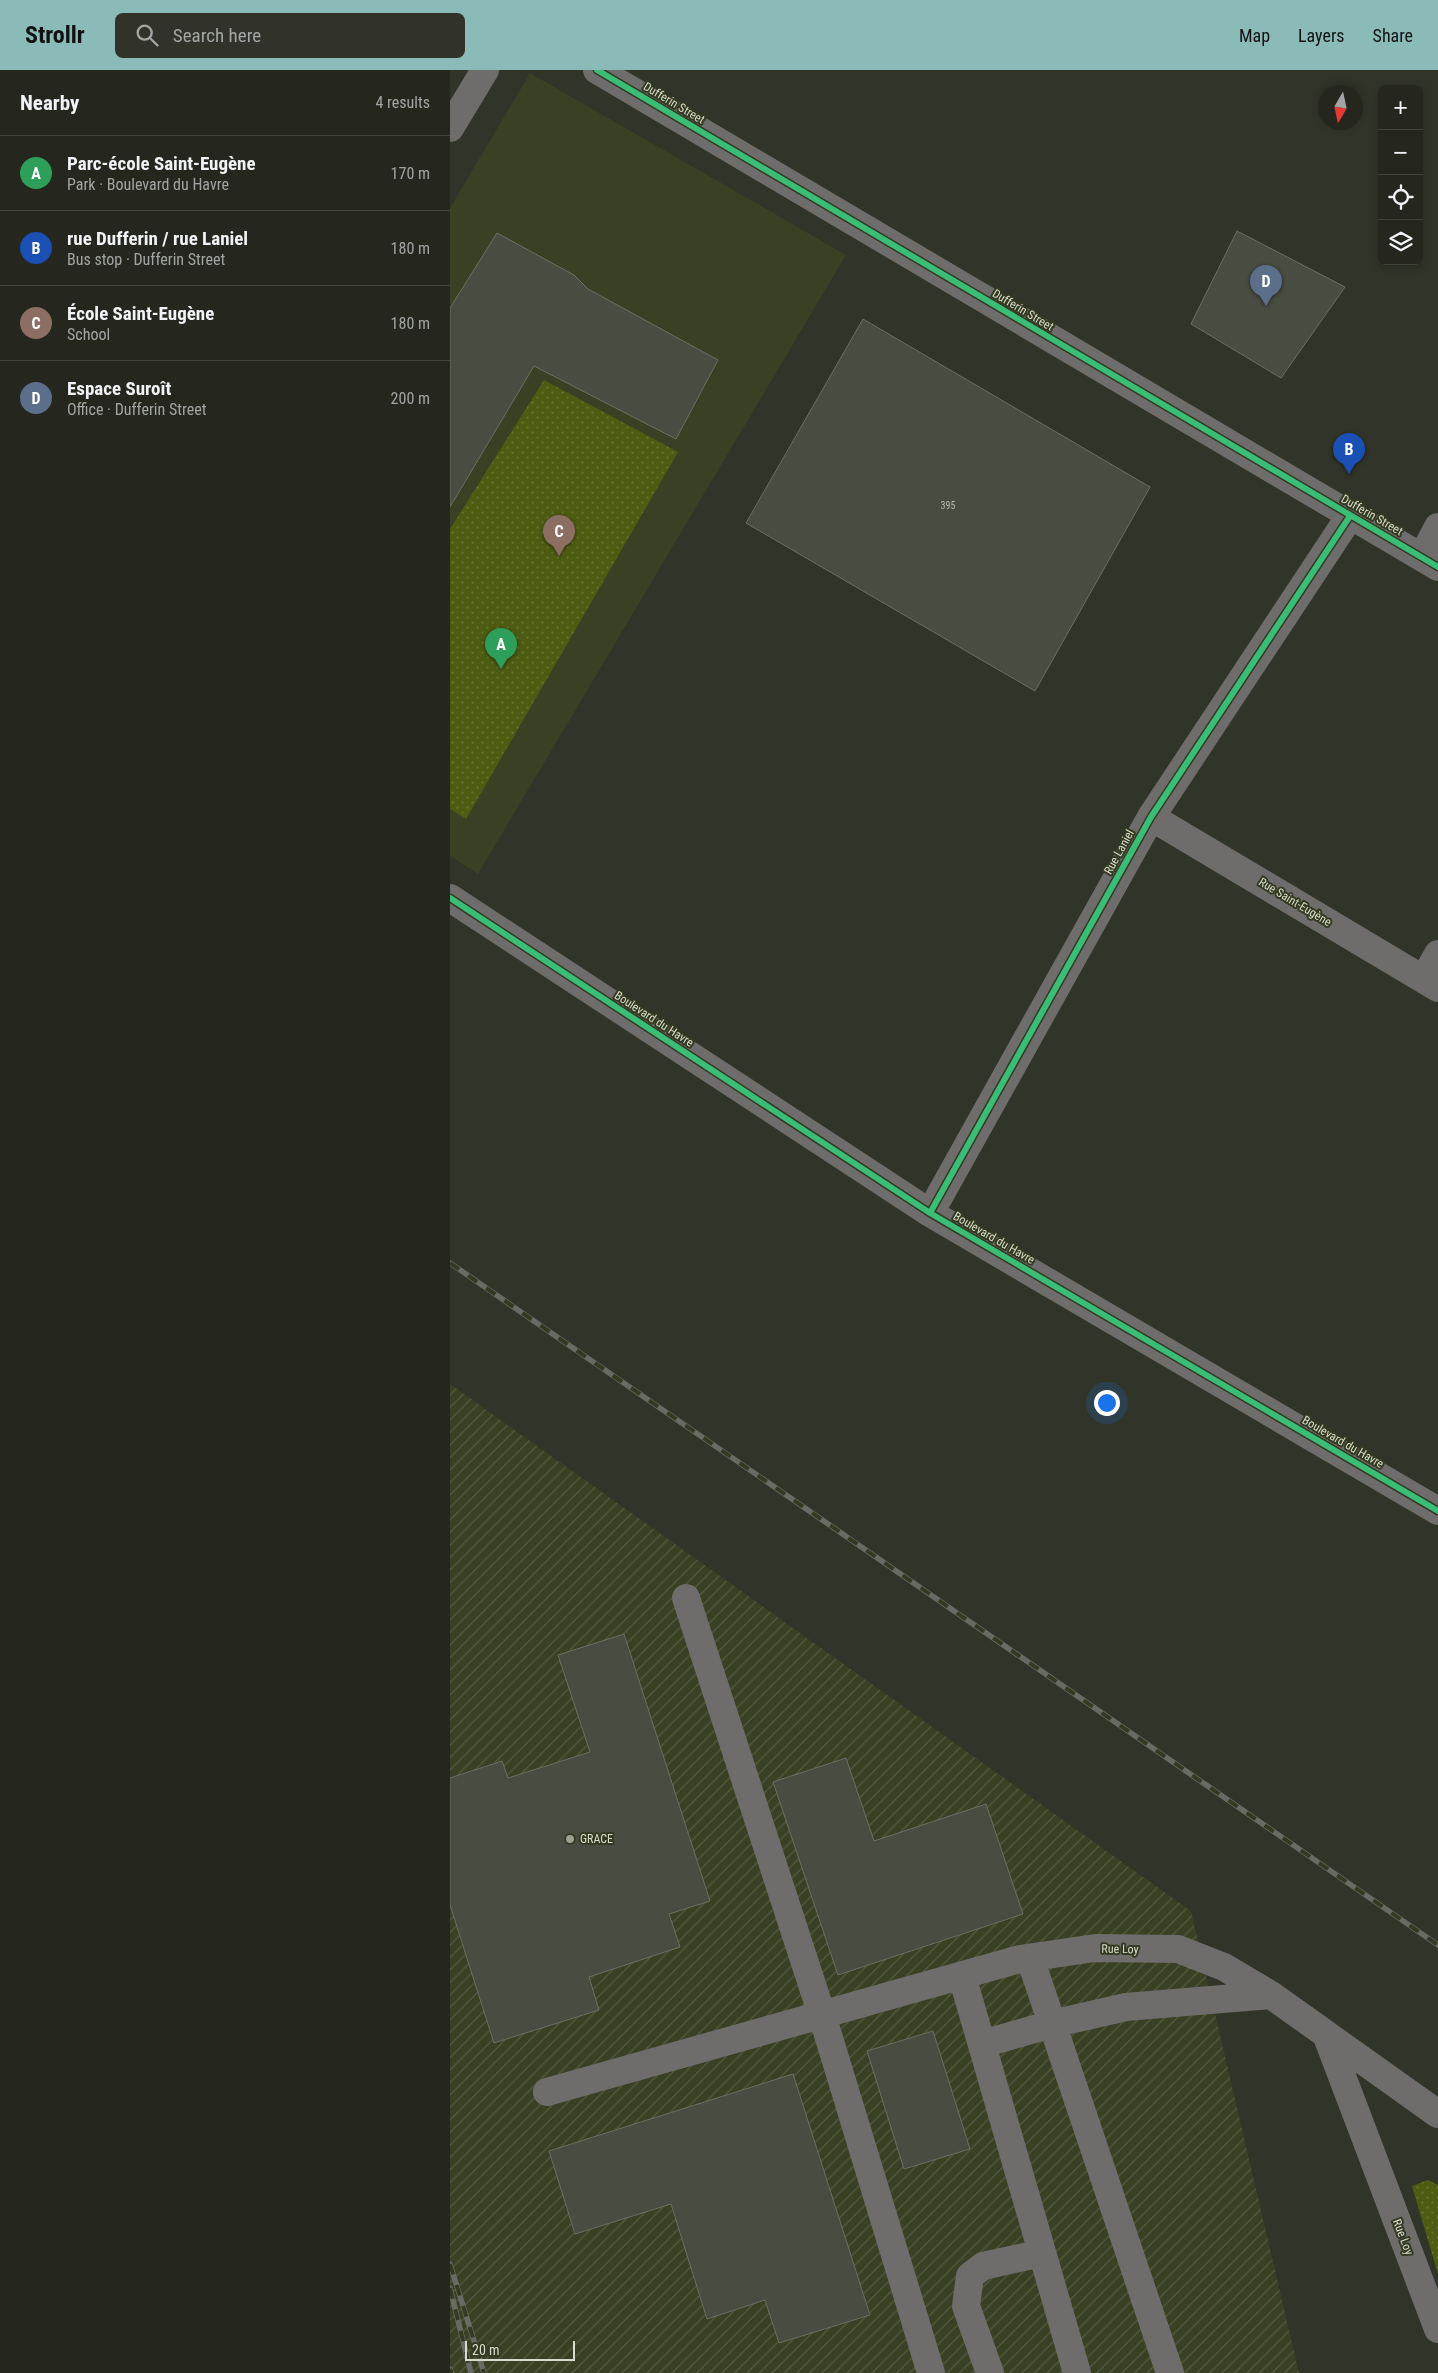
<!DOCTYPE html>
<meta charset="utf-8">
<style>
body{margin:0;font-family:"Roboto Condensed",sans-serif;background:#31332b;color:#f1f3f6}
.controls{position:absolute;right:15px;top:15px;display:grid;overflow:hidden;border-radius:8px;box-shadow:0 2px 8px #0003}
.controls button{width:45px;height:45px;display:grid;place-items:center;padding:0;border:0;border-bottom:1px solid #42443c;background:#25271e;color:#f1f3f6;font:25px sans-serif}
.compass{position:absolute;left:868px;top:15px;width:45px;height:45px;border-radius:50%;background:#25271e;box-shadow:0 2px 8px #0003;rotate:189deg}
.scale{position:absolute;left:15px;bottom:12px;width:110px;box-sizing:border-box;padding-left:5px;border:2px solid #d7dbcc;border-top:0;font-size:14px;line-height:18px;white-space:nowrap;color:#d7dbcc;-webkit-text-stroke:4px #343a22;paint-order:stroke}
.you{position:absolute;left:656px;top:1332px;width:18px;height:18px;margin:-12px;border:4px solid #fff;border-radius:50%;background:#1a73e8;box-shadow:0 0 0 8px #1a73e833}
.badge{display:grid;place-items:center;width:32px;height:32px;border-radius:50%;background:#8bbbb9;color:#fff;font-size:16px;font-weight:700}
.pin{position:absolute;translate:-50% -41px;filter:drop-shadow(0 1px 2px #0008)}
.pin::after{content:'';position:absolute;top:26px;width:18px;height:15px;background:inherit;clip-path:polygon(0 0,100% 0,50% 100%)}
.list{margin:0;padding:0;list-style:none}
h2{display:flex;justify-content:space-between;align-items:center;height:65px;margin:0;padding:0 20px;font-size:21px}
h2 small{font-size:16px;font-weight:400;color:#a3a5a4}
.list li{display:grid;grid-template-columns:32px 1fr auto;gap:15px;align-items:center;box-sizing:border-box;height:75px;padding:0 20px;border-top:1px solid #42443c}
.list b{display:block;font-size:19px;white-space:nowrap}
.list p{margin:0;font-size:16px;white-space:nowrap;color:#a3a5a4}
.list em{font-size:16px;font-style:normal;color:#a3a5a4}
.icon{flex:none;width:28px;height:28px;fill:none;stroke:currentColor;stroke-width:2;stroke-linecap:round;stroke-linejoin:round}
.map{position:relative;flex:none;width:988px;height:2303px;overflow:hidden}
header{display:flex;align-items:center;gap:30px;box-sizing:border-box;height:70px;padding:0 25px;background:#8bbbb9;color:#111}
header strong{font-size:24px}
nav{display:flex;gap:28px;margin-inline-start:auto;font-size:18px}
.search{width:350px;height:45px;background:#31332b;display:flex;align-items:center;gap:12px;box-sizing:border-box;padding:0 18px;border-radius:8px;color:#a3a5a4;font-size:19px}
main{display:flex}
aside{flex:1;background:#25271e}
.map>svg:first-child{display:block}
</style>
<header>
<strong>Strollr</strong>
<div class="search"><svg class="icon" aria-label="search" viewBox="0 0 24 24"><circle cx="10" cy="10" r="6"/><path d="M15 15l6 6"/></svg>Search here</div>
<nav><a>Map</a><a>Layers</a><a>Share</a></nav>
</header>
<main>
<aside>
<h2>Nearby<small>4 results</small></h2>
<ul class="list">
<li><span class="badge" style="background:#2e9e5b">A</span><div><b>Parc-école Saint-Eugène</b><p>Park · Boulevard du Havre</p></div><em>170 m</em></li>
<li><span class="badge" style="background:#1a4fb4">B</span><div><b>rue Dufferin / rue Laniel</b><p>Bus stop · Dufferin Street</p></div><em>180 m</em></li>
<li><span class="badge" style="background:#8d6e63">C</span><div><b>École Saint-Eugène</b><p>School</p></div><em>180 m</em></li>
<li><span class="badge" style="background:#5c6f8a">D</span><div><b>Espace Suroît</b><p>Office · Dufferin Street</p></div><em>200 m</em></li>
</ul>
</aside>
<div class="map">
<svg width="988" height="2303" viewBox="0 0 988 2303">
<defs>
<pattern id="industrial-furrows" width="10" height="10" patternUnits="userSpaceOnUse" patternTransform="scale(1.25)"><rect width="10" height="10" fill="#394023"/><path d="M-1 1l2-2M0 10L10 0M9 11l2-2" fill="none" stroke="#555b42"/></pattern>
<pattern id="green-dots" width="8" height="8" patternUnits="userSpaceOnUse" patternTransform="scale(1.25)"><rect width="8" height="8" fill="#4e5c12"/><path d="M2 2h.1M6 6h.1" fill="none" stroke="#677333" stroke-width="1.8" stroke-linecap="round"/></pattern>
</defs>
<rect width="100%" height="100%" fill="#313428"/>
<path fill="#394023" d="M80,3L396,185L28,804L0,786V138Z"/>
<path fill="url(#industrial-furrows)" d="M0,1314L741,1841L849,2303H0Z"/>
<path fill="url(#green-dots)" d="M94,310L228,382L16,749L0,739V459Z
M978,2110L988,2115V2204L962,2116Z"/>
<path fill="#494c41" stroke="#6c6f64" d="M787,161L895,217L831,308L741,254Z
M47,163L124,205L138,219L268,290L226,369L84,296L0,437V238Z
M413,249L700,417L585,621L296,453Z
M174,1564L260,1831L219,1844L230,1877L139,1907L149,1940L44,1973L0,1835V1708L52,1691L58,1708L140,1682L108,1585Z
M396,1688L424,1771L536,1734L573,1844L388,1905L323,1712Z
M483,1961L520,2079L454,2099L417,1981Z
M343,2004L420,2245L329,2273L315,2230L257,2249L221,2134L125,2164L99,2081Z"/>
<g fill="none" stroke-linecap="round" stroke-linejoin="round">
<path stroke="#6e6d6c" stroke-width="28" d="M147,0L988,497
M0,58L35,0
M972,487L988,457
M701,747L988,918
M0,828L480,1143L988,1441
M974,909L988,884
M480,1143L701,747L900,446
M236,1528L372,1945L481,2303
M580,1888L720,2303
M512,1906L627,2303
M876,1964L988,2259
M532,1974L602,1954L676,1937L821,1925
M97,2022L570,1889L645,1878L728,1879L774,1897L821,1925L988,2044
M540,2303L516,2236L520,2206L533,2196L592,2183"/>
<defs>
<path id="rail" d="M0,1193L988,1875
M0,2194L34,2303
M0,2218L21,2303
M0,2299L2,2303"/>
</defs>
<use href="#rail" stroke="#686a64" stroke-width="5.5"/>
<use href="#rail" stroke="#343a22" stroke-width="4" stroke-dasharray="11" stroke-linecap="butt"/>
<defs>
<path id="cycleway" d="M147,0L988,497
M0,828L480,1143L988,1441
M480,1143L701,747L900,446"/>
</defs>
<use href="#cycleway" stroke="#343a22" stroke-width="9"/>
<use href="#cycleway" stroke="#3abd76" stroke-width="6"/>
</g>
<circle fill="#9da193" stroke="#343a22" stroke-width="2" cx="120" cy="1769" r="5"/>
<g text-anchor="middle" stroke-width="4" stroke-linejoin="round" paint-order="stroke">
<g font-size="10" fill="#b4b7a9">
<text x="498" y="439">395</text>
</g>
<g font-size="12" fill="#d7dbcc" stroke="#343a22">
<text transform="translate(224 33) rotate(31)" y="4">Dufferin Street</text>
<text transform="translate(573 240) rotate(31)" y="4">Dufferin Street</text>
<text transform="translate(922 445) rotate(30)" y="4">Dufferin Street</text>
<text transform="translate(669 782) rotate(-61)" y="4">Rue Laniel</text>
<text transform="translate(845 832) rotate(31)" y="4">Rue Saint-Eugène</text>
<text transform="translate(204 949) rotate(33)" y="4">Boulevard du Havre</text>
<text transform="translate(544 1168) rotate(30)" y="4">Boulevard du Havre</text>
<text transform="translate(893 1372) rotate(30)" y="4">Boulevard du Havre</text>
<text transform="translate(670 1879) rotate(1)" y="4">Rue Loy</text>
<text transform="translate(953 2167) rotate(69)" y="4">Rue Loy</text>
</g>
<g font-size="12" fill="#d7dbcc" stroke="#343a22" text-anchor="start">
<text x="130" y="1773">GRACE</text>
</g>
</g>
</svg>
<div class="controls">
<button>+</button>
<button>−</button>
<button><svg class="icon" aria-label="locate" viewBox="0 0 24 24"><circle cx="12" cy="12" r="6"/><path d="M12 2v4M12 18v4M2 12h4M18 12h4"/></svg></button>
<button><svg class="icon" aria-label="layers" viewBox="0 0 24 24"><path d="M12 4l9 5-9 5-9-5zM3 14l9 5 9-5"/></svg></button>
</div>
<svg class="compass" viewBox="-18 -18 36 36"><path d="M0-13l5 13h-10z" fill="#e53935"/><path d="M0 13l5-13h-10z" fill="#a3a5a4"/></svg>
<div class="scale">20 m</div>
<div class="you"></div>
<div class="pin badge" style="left:51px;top:599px;background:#2e9e5b">A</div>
<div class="pin badge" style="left:899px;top:404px;background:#1a4fb4">B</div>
<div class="pin badge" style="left:109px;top:486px;background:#8d6e63">C</div>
<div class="pin badge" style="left:816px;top:236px;background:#5c6f8a">D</div>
</div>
</main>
